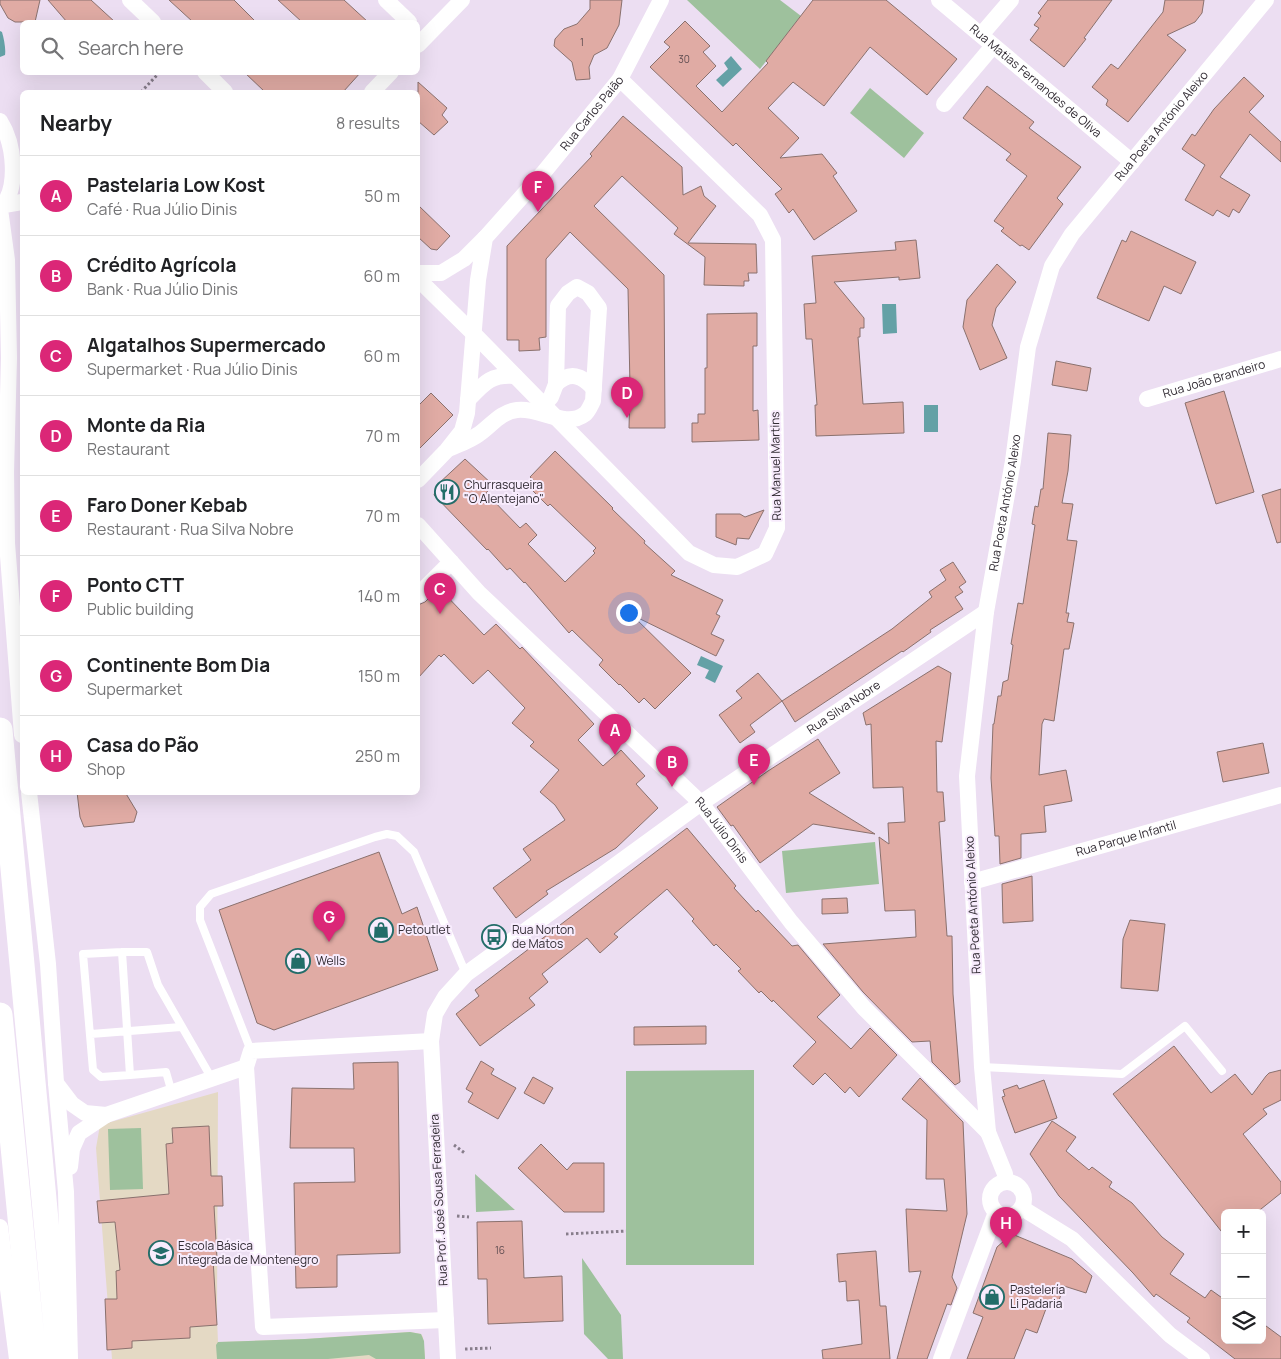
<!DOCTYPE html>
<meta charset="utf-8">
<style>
body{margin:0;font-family:Manrope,sans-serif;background:#f6f6f6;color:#202124}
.controls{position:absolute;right:15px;bottom:15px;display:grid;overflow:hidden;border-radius:8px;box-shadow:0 5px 20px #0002}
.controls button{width:45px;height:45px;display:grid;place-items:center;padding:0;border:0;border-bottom:1px solid #e0e0e0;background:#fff;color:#202124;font:25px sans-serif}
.you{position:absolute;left:628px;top:612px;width:18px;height:18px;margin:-12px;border:4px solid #fff;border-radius:50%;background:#1a73e8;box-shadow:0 0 0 8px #1a73e833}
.badge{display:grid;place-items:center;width:32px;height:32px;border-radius:50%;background:#db2777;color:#fff;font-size:16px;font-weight:700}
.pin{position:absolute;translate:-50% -41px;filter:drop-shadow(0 1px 2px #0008)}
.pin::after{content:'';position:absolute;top:26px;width:18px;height:15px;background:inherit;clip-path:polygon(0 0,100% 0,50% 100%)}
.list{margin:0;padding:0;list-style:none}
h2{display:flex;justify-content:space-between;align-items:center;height:65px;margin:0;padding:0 20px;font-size:21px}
h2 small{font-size:16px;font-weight:400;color:#757577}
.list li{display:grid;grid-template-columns:32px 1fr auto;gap:15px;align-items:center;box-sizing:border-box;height:80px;padding:0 20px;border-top:1px solid #e0e0e0}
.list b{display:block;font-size:19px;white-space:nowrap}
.list p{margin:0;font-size:16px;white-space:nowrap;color:#757577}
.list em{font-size:16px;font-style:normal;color:#757577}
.icon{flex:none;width:28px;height:28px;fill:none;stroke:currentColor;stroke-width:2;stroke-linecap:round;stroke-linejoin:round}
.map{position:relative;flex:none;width:1281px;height:1359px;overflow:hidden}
.search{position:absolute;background:#fff;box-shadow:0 5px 20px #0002;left:20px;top:20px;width:400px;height:55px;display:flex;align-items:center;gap:12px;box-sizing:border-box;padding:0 18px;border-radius:8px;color:#757577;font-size:19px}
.panel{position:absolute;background:#fff;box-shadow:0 5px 20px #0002;left:20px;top:90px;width:400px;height:705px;border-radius:8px}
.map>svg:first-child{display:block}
</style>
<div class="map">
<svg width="1281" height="1359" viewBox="0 0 1281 1359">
<rect width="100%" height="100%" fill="#ecdef2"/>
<path fill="#e4d9c4" d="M218,1092L217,1319L218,1342L305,1339L410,1332L421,1334L423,1337L425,1359H112L96,1148L100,1125Z"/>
<path fill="#9ec19d" d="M687,0H780L801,16L760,69Z
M870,88L924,133L904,158L850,113Z
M875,842L879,884L786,893L782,851Z
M754,1070V1265H626V1071Z
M141,1128L143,1189L110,1190L108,1129Z
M475,1174L515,1210L476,1212Z
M582,1258L621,1315L623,1359H608L584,1334Z
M410,1332L421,1334L424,1341L425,1359H376L369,1355L328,1359H217L216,1345L218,1342L305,1339Z"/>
<path fill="#64a1a6" d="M0,31L2,32C4,39 6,49 5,55L0,57Z
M731,56L742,69L723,87L716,80L728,69L724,63Z
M882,304H896L897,333L883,334Z
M924,405H938V432H924Z
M701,656L723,666L715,683L705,678L709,670L697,665Z"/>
<path fill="#e0aba4" stroke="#8a716e" d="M0,0H40L35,22H15L8,18L0,4Z
M48,0H91L115,22H67Z
M169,0H234L256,22H193Z
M278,0H344L368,22H302Z
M590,0H622L619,25L607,48L594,55L589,67L590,79L576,80L572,62L554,46L555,39L564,29L577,24L590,9Z
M813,0H886L957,59L927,95L870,47L824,106L793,82L768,108L799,138L780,158L822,154L837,173L833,176L857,211L814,240L793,209L789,213L775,194L782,189L736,143L733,146L650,67L670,47L664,42L685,21L710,46L703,52L716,66L696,86L722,112L768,63L766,61Z
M1048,0H1112L1084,38L1086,39L1064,67L1030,40L1039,28L1034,25L1041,16L1038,13Z
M1165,0H1204L1202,13L1195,22L1167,35L1186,50L1128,122L1106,105L1108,100L1092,87L1111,64L1118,69L1163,12Z
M244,72H361L343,92H265Z
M1244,77L1264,96L1249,112L1281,142V162L1250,134L1220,177L1250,195L1239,213L1233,209L1229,217L1217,210L1213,216L1185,200L1205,165L1182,149L1192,134L1195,136L1214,109Z
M418,82L447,108L442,115L448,122L434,135L418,121Z
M987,86L1034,122L1029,128L1081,167L1057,198L1063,204L1029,250L1022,245L1020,246L1001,231L1004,228L994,221L1027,176L1006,160L1011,154L963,118Z
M623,116L682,167L683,195L701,186L704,196L716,206L688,243L756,244L757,273H748L749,281H744V286L704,285L705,257L674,234L678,228L622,176L594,206L664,275L665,428H629L630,387L628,289L570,232L546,259V337L539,338L540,350L519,351V340H507V246L592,156L590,154Z
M418,205L450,236L437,250L431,249L418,237Z
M1131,231L1196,262L1181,294L1164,286L1149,321L1097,298L1122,240L1126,242Z
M916,240L920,278L899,280V277L834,282L864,318V328H860V337H858L863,404L903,402L904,433L816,436L815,405H817L812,339H806L804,304L816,303L812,256L896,250L895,242Z
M997,264L1016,282L996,308L992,325L1007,358L980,370L963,327L967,300Z
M757,313V346H753V411L758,410L759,440L692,442V423H698V414H705V368H707V314Z
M1056,361L1091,368L1087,391L1052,385Z
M1224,391L1254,492L1216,504L1185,403Z
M431,393L453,415L418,450V406Z
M1048,433L1071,435L1068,471L1062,503L1073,504L1067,540L1077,541L1066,613H1069L1067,622L1074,623L1069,649H1064L1054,721L1044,719L1042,724L1039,775L1066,770L1072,801L1044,806L1046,832L1021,834V858L1000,864L999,836H995L991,778L993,724H994L998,696H1001L1003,682L1008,680L1013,645L1011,644L1018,603L1023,604L1035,525L1032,524L1035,506L1038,507L1041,489H1043Z
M555,451L613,508L612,509L645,541L644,543L675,571L671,575L723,600L716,614L720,616L711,634L724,640L716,656L632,615L691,673L655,709L644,698L639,703L620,684L619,685L599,665L603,660L572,630L569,633L525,582L524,583L510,568L507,570L488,549L487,550L434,495L437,485L465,459L493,485L486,493L520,528L526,523L537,535L528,544L565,582L595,553L593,551L596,548L550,504L548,506L533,491L539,485L530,477Z
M1281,489V542L1277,543L1262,495Z
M764,510L749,539L737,538L736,545L716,537V514H740L745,517Z
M953,562L966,582L959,587L963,592L955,597L963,609L930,630L931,632L903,652L902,651L795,722L782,701L892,629L932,597L929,592L946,580L940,570Z
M439,588L484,635L496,624L520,649L522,647L594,724L578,740L603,766L621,750L645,776L636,784L658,808L616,848L546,891L548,894L516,918L493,888L531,860L523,849L565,820L555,805L540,792L559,770L530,746L534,742L512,723L525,708L488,670L473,684L444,654L441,657L439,655L418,678V605L425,602Z
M938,666L951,673L942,742L936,741L937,792H943L945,821L939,822L947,936H952L953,994L960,1082L955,1085L932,1062L930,1041L912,1042L863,992L823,944L916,937L915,910L885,911L879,837L889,844L888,823L905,822L903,787L873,788L871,724L866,725L863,713Z
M758,673L782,701L750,725L755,732L740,743L719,715L742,698L736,691Z
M818,739L840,773L809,793L875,834L813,824L760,863L733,825L731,826L717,807L768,771Z
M1263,743L1269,773L1223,782L1217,752Z
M77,792H125L137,812L134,822L84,827L80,817Z
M687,828L736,886L734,888L756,912L758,910L792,946L798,945L840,995L817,1017L851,1049L870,1028L897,1055L859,1097L850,1087L845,1093L825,1073L813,1085L793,1066L816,1042L773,1000L772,1002L761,991L759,993L738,971L741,969L716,944L714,946L692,921L694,919L667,889L614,934L618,937L600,953L587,938L542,974L548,982L529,998L535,1005L480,1046L456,1014L479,996L475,990Z
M379,852L402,914L417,907L438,970L274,1030L257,1023L219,910Z
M1032,876L1033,921L1003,923L1002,884Z
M847,898L848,913L822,914V899Z
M1130,920L1165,924L1158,991L1121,988L1123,939Z
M706,1026V1044L634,1045V1027Z
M1174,1046L1211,1093L1235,1074L1252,1095L1266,1076L1269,1073L1281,1070V1100L1263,1109L1267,1114L1243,1134L1281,1182V1193L1256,1213H1225V1236L1113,1094Z
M481,1061L494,1069L491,1074L516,1088L498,1119L468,1102L473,1093L466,1089Z
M398,1062L400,1253L337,1255V1287L296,1288L294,1183L355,1182L354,1148H290L292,1088L354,1089L353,1063Z
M533,1077L553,1088L544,1104L524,1093Z
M920,1078L963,1122L967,1214L952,1277L957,1288L951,1305L947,1304L927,1359H897L921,1271L909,1272L906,1209L947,1211L944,1179H926L927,1120L902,1099Z
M1044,1080L1057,1118L1015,1133L1002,1097L1005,1096L1003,1090L1017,1085L1019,1089Z
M1052,1121L1076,1137L1066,1151L1089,1170L1092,1167L1112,1182L1109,1187L1132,1203L1162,1237L1184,1254L1170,1274L1205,1298L1211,1290L1225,1300V1340H1262V1323L1281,1337V1359H1235L1187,1322L1190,1318L1156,1294L1154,1297L1133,1273L1059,1196L1030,1154Z
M209,1126L211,1176H222L223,1206H214L217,1259H213L217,1325L190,1327V1338L132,1341V1348L107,1350L105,1299H117L116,1271L120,1270L115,1222L99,1223L97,1201L169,1194L166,1144L173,1143L172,1128Z
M541,1144L567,1170L573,1163H604V1212H564L518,1168Z
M522,1221L524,1278L562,1276L563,1321L488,1324L487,1279H478L477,1222Z
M1012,1234L1072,1259L1092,1276L1086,1293L1064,1286L1056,1309L1047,1306L1037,1333L1026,1329L1014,1359H967L983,1317L973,1313L997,1247Z
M876,1251L880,1306H886L890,1359H823L822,1350L862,1344L859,1300L847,1301L846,1281L839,1282L837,1254Z"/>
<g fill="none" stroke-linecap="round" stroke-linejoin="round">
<path stroke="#877d8b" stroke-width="3" stroke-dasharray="2.5 2.5" stroke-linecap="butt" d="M141,92L160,72
M454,1145L466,1154
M457,1216L469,1217
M566,1234L626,1231
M465,1349L491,1348"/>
<path stroke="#fff" stroke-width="8" d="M122,952L83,954L93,1070L101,1077L130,1075
M91,1034L181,1027
M251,1051L200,920V907L211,894L375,837L387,834L397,836L414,852L466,974
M982,1067L1122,1074L1185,1026L1222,1071
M172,1093L166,1072L130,1075L122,952H147L158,985L212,1079"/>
<g stroke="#fff" stroke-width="16">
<path d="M130,0L153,22"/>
<path d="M386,0L409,22"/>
<path id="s1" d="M939,0L1132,162"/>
<path d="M981,35L1011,0"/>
<path d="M418,45L462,0"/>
<path d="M205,72L225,92"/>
<path d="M372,92L391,72"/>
<path d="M944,104L993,46"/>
<path d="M0,121C14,143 20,188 0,209"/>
<path d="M4,205L22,202"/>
<path d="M0,209L7,260L9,358L6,472L7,543L22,735"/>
<path d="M418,273H441L464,259L485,238"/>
<path d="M418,279L474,334L689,553L714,565L737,567L765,554L777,528L773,240L760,215L620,79"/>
<path d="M556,384C570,371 582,375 594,389"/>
<path id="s2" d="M1147,399L1281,359"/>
<path d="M468,400C484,383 491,374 515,376"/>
<path d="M451,448C460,444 471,440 479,434C492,425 500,412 517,410C539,407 566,429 585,414C588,412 591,405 593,401L599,308L588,293L577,287L568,293L558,306L556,384L551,397L544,405"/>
<path id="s3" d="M418,480L447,450L462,431L467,413L478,280L485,238L544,172L620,79L661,0"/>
<path id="s4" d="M418,525L479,593L701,803L791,922L864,1008L988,1132"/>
<path d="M418,595L451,562"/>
<path d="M29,792L48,964L56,1083L66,1192L70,1359"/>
<path id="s5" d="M972,882L1281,795"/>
<path d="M246,1067L263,1327L446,1320"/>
<path d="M56,1083L72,1104L85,1113L106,1115"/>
<path d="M70,1167L72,1149L79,1133L106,1115L246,1067L251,1051L431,1041"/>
<path id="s6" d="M1005,1181V1174L988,1132L982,1067L967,776L986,612L1013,461L1028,347L1052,266L1072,234L1266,0"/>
<circle cx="1007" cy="1199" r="17"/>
<path d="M1022,1208L1072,1239L1170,1335L1202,1359"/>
<path d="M0,1227L17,1359"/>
<path id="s7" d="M448,1359L431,1041L435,1014L445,997L466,974L701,803L986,612"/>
<path d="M941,1359L996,1212"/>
</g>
<path stroke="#fff" stroke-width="25" d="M0,730L59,1359
M0,1015L34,1359"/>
</g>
<defs>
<symbol id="restaurant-ring" viewBox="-11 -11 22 22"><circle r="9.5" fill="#f8ecfd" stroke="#236d69" stroke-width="1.5"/><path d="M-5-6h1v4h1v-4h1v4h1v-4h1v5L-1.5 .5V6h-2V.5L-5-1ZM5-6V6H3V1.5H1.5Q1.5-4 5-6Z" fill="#236d69"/></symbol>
<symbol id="shop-ring" viewBox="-11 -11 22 22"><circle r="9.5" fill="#f8ecfd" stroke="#236d69" stroke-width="1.5"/><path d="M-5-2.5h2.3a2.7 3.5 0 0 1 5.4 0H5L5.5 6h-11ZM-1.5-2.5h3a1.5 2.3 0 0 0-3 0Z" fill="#236d69"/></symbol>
<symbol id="bus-ring" viewBox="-11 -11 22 22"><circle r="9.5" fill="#f8ecfd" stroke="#236d69" stroke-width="1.5"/><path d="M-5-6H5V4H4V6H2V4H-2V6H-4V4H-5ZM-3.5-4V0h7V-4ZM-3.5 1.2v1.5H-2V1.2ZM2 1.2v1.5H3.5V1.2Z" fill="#236d69"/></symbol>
<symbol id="school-ring" viewBox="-11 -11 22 22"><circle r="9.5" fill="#f8ecfd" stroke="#236d69" stroke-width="1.5"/><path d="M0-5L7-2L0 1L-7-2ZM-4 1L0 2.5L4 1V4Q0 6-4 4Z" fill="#236d69"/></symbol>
</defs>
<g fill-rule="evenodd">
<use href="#restaurant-ring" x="433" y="478" width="28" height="28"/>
<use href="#shop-ring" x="367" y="916" width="28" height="28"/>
<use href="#bus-ring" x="480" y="923" width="28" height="28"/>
<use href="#shop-ring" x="284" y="947" width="28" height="28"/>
<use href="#school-ring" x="147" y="1239" width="28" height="28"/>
<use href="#shop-ring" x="978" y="1283" width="28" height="28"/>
</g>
<g text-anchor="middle" stroke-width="4" stroke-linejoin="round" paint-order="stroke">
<g font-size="10" fill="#5e4c50">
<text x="582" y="46">1</text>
<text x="684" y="63">30</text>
<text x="500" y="1254">16</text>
</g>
<g font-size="12" fill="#322c34" stroke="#f8ecfd">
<text dy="4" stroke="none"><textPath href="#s1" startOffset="126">Rua Matias Fernandes de Oliva</textPath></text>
<text dy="4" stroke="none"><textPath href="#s3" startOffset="425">Rua Carlos Paião</textPath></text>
<text dy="4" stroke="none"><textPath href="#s6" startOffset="1105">Rua Poeta António Aleixo</textPath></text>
<text dy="4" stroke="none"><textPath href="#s2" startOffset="70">Rua João Brandeiro</textPath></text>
<text transform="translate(776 466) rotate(-91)" y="4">Rua Manuel Martins</text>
<text dy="4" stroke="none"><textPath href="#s6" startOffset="685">Rua Poeta António Aleixo</textPath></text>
<text dy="4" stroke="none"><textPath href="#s7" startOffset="859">Rua Silva Nobre</textPath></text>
<text dy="4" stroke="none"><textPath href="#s4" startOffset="431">Rua Júlio Dinis</textPath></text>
<text dy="4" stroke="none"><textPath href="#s5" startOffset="160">Rua Parque Infantil</textPath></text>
<text transform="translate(973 905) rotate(-93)" y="4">Rua Poeta António Aleixo</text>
<text transform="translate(439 1200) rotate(-93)" y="4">Rua Prof. José Sousa Ferradeira</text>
</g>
<g font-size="12" fill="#322c34" stroke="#f8ecfd" text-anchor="start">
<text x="464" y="489">Churrasqueira<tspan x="464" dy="14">"O Alentejano"</tspan></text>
<text x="398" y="934">Petoutlet</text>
<text x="512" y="934">Rua Norton<tspan x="512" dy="14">de Matos</tspan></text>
<text x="316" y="965">Wells</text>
<text x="178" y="1250">Escola Básica<tspan x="178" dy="14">Integrada de Montenegro</tspan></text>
<text x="1010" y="1294">Pastelería<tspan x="1010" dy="14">Li Padaria</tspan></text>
</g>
</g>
</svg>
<div class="controls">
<button>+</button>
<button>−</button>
<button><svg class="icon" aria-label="layers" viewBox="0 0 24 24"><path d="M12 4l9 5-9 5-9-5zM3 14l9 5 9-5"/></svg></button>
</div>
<div class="you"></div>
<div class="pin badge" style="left:615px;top:755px">A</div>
<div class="pin badge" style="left:672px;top:787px">B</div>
<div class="pin badge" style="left:440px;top:614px">C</div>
<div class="pin badge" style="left:627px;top:418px">D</div>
<div class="pin badge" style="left:754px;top:785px">E</div>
<div class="pin badge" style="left:538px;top:212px">F</div>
<div class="pin badge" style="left:329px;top:942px">G</div>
<div class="pin badge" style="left:1006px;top:1248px">H</div>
<div class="search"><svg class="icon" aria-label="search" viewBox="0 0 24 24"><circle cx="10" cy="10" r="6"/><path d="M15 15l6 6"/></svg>Search here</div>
<section class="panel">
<h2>Nearby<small>8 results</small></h2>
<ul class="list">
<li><span class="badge">A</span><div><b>Pastelaria Low Kost</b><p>Café · Rua Júlio Dinis</p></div><em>50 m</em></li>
<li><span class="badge">B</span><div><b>Crédito Agrícola</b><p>Bank · Rua Júlio Dinis</p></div><em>60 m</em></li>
<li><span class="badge">C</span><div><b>Algatalhos Supermercado</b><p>Supermarket · Rua Júlio Dinis</p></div><em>60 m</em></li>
<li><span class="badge">D</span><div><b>Monte da Ria</b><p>Restaurant</p></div><em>70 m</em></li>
<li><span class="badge">E</span><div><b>Faro Doner Kebab</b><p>Restaurant · Rua Silva Nobre</p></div><em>70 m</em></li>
<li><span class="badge">F</span><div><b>Ponto CTT</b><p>Public building</p></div><em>140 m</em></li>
<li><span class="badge">G</span><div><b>Continente Bom Dia</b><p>Supermarket</p></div><em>150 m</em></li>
<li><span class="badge">H</span><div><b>Casa do Pão</b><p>Shop</p></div><em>250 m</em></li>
</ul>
</section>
</div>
